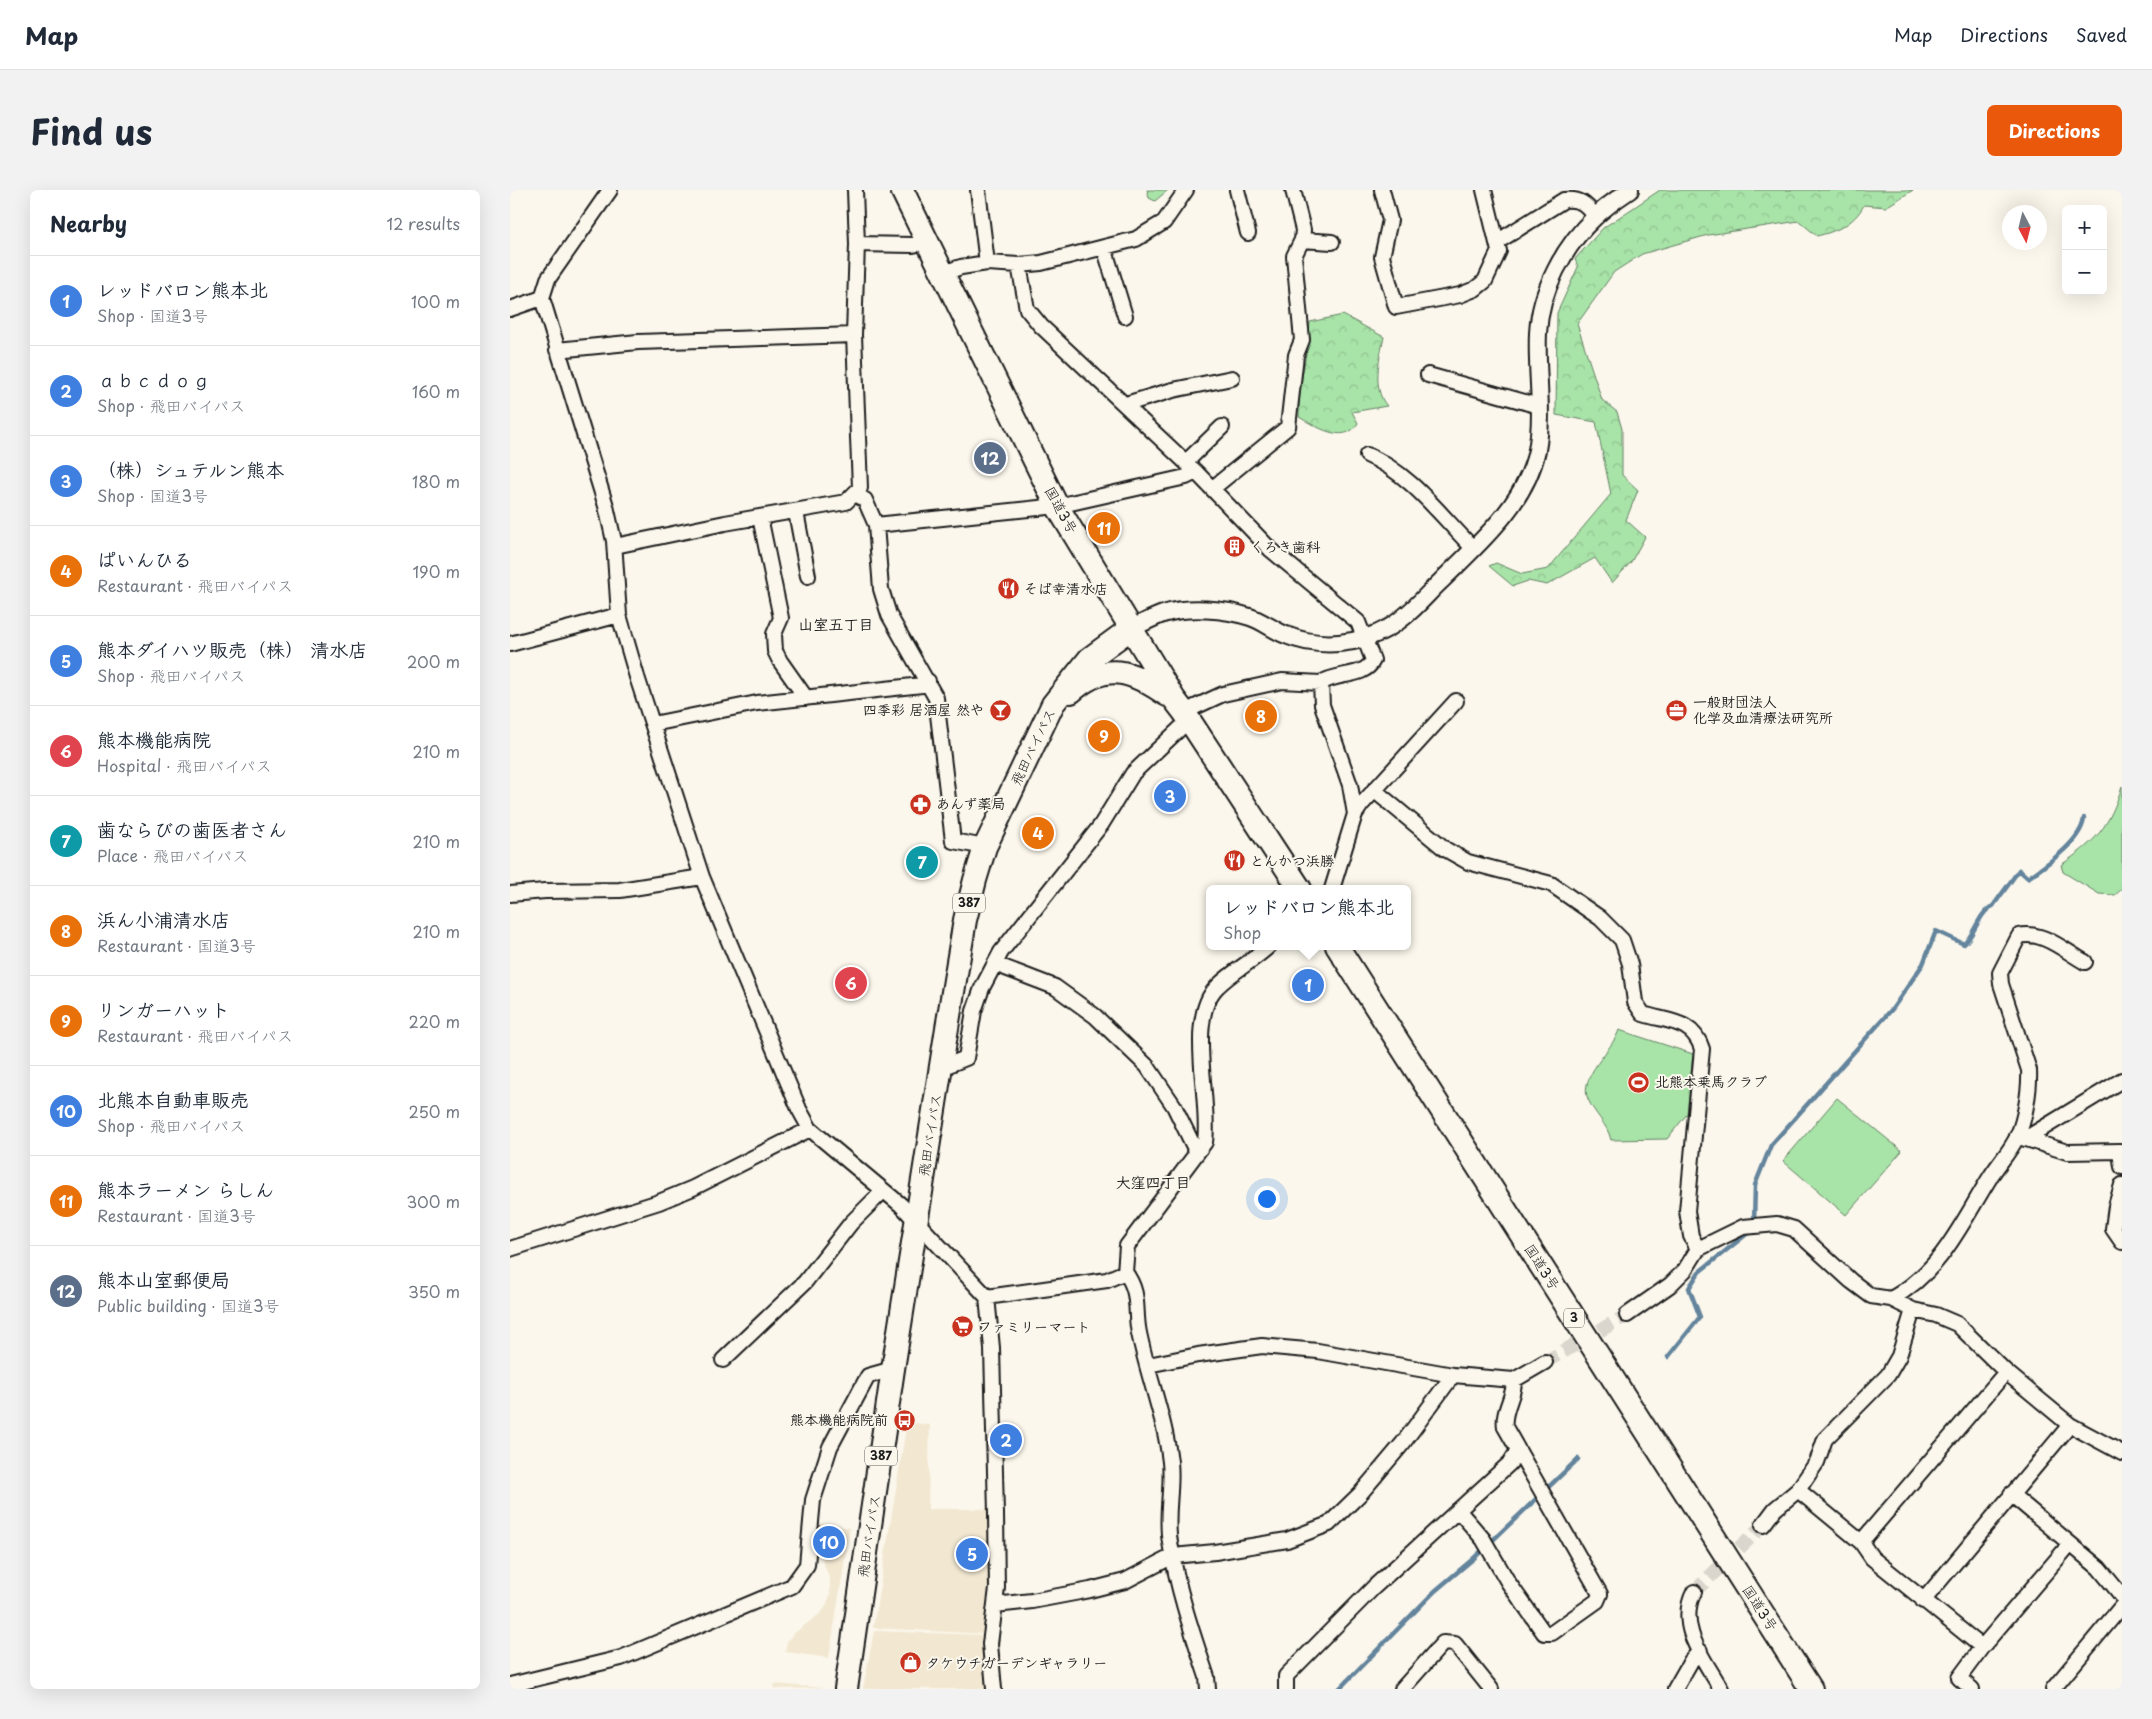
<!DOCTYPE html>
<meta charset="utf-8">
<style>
body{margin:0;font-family:"Playpen Sans","Klee One",sans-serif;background:#f2f2f3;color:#1f2937}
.controls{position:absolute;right:15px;top:15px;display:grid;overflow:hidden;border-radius:8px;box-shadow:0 5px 20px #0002}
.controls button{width:45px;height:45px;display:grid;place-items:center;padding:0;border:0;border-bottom:1px solid #e0e1e3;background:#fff;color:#1f2937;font:25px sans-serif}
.compass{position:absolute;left:1492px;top:15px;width:45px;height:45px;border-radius:50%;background:#fff;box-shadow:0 5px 20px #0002;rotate:173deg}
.you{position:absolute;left:756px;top:1008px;width:18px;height:18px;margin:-12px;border:4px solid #fff;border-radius:50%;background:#1a73e8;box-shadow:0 0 0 8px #1a73e833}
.badge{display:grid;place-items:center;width:32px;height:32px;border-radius:50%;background:#ea580c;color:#fff;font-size:16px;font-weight:700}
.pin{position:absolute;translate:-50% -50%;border:2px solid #fff;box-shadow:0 1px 5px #0006}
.popup{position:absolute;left:696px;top:695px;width:205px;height:65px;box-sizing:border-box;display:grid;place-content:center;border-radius:8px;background:#fff;filter:drop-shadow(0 1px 4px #0005);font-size:16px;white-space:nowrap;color:#747a83}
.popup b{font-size:19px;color:#1f2937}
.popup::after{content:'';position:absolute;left:50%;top:100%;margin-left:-10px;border:10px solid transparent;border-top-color:#fff}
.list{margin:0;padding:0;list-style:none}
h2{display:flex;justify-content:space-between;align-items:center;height:65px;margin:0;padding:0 20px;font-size:21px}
h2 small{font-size:16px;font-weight:400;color:#747a83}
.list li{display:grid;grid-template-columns:32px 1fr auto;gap:15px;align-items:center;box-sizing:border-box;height:90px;padding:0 20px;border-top:1px solid #e0e1e3}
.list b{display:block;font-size:19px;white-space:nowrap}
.list p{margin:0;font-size:16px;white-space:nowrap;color:#747a83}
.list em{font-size:16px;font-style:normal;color:#747a83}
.map{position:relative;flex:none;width:1612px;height:1499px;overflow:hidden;border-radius:8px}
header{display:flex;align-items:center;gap:30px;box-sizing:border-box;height:70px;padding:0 25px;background:#fff;border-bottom:1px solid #e0e1e3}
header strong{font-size:24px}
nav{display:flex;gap:28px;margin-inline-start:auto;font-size:18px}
.intro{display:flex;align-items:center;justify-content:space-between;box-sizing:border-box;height:120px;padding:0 30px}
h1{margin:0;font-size:35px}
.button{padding:12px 22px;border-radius:8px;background:#ea580c;color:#fff;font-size:18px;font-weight:700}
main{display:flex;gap:30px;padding:0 30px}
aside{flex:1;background:#fff;border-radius:8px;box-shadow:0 5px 20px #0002}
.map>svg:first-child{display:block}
</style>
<header>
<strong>Map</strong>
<nav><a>Map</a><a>Directions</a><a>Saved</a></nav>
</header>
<div class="intro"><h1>Find us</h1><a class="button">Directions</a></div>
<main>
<aside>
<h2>Nearby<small>12 results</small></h2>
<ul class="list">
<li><span class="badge" style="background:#3f7fe0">1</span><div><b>レッドバロン熊本北</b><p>Shop · 国道3号</p></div><em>100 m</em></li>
<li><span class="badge" style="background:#3f7fe0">2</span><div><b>ａｂｃｄｏｇ</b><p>Shop · 飛田バイパス</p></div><em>160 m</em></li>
<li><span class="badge" style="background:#3f7fe0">3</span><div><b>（株）シュテルン熊本</b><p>Shop · 国道3号</p></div><em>180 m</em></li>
<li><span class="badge" style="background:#e8710a">4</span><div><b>ぱいんひる</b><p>Restaurant · 飛田バイパス</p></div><em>190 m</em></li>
<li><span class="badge" style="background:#3f7fe0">5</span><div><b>熊本ダイハツ販売（株） 清水店</b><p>Shop · 飛田バイパス</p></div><em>200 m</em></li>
<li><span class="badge" style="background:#e0444e">6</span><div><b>熊本機能病院</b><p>Hospital · 飛田バイパス</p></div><em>210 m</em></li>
<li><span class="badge" style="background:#0f9aa8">7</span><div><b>歯ならびの歯医者さん</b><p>Place · 飛田バイパス</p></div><em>210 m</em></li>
<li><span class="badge" style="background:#e8710a">8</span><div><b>浜ん小浦清水店</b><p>Restaurant · 国道3号</p></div><em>210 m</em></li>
<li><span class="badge" style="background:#e8710a">9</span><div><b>リンガーハット</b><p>Restaurant · 飛田バイパス</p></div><em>220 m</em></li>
<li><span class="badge" style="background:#3f7fe0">10</span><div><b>北熊本自動車販売</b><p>Shop · 飛田バイパス</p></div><em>250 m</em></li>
<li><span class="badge" style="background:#e8710a">11</span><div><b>熊本ラーメン らしん</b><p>Restaurant · 国道3号</p></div><em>300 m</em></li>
<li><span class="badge" style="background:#5c6f8a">12</span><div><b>熊本山室郵便局</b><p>Public building · 国道3号</p></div><em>350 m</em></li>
</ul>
</aside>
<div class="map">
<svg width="1612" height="1499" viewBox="0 0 1612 1499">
<defs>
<pattern id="forest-crowns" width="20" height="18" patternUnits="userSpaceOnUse" patternTransform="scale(1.25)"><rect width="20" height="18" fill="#a8e3a8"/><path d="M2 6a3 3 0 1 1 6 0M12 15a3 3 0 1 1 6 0" fill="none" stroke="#90c290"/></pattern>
</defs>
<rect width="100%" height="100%" fill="#fbf7ec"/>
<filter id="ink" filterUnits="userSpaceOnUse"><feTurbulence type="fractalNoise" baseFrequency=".02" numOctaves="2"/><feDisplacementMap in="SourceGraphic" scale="10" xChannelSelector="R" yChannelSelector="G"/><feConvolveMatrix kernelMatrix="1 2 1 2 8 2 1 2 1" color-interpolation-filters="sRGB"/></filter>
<g filter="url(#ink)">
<path fill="#f2e8d2" d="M397,1232L420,1235L418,1319H477L481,1401L476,1444L363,1438Z
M307,1333L340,1338L319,1468L275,1462L277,1452L283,1444L308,1425L315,1418L320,1405V1390L304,1348Z
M364,1441L475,1445L474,1485L477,1499H353Z
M264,1494L315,1498L265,1499Z"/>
<path fill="#a8e3a8" stroke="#628062" d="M1612,596V699L1605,705L1589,704L1553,682L1551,675C1586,651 1599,638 1612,596Z
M1109,840L1183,864L1177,924L1157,949L1101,950C1097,933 1084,924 1078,909C1068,887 1102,861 1109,840Z
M1327,908L1392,961L1336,1025L1273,971Z"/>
<path fill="url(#forest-crowns)" stroke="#628062" d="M637,0H658L645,11L639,8Z
M1150,0H1403L1376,17L1354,15C1344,34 1327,41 1307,46L1289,31L1198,45L1132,64L1104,82L1067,134L1092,210L1107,222L1112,239V285L1128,300L1116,330L1135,347L1121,372L1102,393L1085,368L1037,395L1018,391L1003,396L979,376L986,373L1012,384L1038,379L1101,304L1086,232L1046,225L1047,123L1068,77L1065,69L1093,38Z
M833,125L874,147C870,167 861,198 877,216L842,222L848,233C835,256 805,236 789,227C788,194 798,164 800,132Z"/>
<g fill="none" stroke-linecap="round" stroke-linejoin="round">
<path stroke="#63849c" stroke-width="4.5" d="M1158,1167L1190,1127L1179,1098L1189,1082L1238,1043L1244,1033L1245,995L1261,955L1383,818L1413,774L1426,741L1454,754C1465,744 1469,722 1483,716L1509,680L1518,688C1536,675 1572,651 1574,628
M829,1499L925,1401L963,1369L1068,1269"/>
<path stroke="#dad6cd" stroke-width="14" stroke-dasharray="14 7" stroke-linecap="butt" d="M1035,1172L1117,1125
M1184,1402L1253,1335"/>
<defs>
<path id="minor" d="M100,0L38,89L32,108L96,316L104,351L109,425L127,487L192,687L289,919L300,939L391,1015L477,1107L482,1158L486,1324L487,1398L480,1454L484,1499
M468,0L477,73
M727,0L738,43
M872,0L880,30L872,67L886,117L950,105L965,99L975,91L989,61L974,0
M792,50L822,52
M987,52L1054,10C1070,8 1076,14 1085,26
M347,54L403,55L417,52
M594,57L615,126
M509,75L517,119L531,136L686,282
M433,83L451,77L477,73L509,75L531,73L626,49L654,32L676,0
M0,119L32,108
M47,160L128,152L344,145
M918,185L1029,216
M616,214L663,200L722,188
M857,265C900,283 931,326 964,359
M676,272L712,237
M703,298L778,237L786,165L792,150L784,66L792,50L793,40L783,0
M345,304L355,310L366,335L371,399L379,425L426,508L443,651L475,657
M286,322L298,386
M250,327L271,428L264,444L265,461L270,471L296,508
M366,335L547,316L676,287L686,282L760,359L848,432L863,470C855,488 827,482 811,493L812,515L840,595L845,624
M105,356L215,333L336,312L350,298L344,145L347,54L345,0
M0,454L109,425
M674,522L713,504L772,491L811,493
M143,534L247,513L412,495L418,491
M864,600L935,659L958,672L1041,694L1090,728L1112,750L1120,774L1125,812L1133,824C1159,832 1183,830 1192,859L1177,1021L1181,1046L1188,1059
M822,699L845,624L851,615L946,511
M0,704L35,701L110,700L192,687
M485,774L545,797L585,826L637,876L664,916L687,963
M431,878L456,868L464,821L472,798L491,762L591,635L623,583L679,530
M1507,946L1557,962L1610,961L1612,977
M1515,949L1612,890
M1612,995L1606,1016L1603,1039L1612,1052
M0,1059L149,1012L183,998L300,939
M477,1107L597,1090L615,1082
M1381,1109C1431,1081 1450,1036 1479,989C1487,975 1500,962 1507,947C1515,930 1520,899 1519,880L1491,794L1490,783L1509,746C1532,740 1555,761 1575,772
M1117,1125L1160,1095L1175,1080L1188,1059L1233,1037L1267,1034L1284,1039L1341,1091L1361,1106L1381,1109L1403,1120L1426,1125L1447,1134L1496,1182L1560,1235L1413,1411
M213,1170L295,1092L341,1033L373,1001
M638,1175L688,1165L752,1156L808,1161L943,1185L1004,1190
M1560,1235L1612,1263
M1288,1300L1351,1352L1362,1368L1472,1457L1560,1354
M1501,1304L1589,1378L1612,1406
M948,1320L973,1349L998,1392L1034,1443H1042L1087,1411L1090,1404L995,1237C992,1221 1005,1206 1004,1190L1035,1172
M1253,1335L1265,1319L1288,1300L1307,1272L1315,1249L1378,1185L1389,1166L1403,1120
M1351,1352L1496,1182
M1184,1402C1166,1437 1195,1470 1211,1499
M485,1415L522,1411L580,1400L615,1391L663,1366L705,1362L777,1350L819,1334L850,1304L893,1253L943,1185
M0,1495L111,1468L282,1396L297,1375L303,1310L320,1257L358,1186L383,1179
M698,1499L697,1487C682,1442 667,1398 660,1352C655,1326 663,1298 660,1272C655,1228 638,1187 629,1143C624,1119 631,1104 615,1082L617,1056L695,952C701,909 675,827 708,796C723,781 743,771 759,756
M776,1499V1486L864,1397L1000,1273L1007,1262
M892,1499L933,1453L945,1454L981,1499
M1165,1499L1181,1471L1190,1461
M1462,1499L1449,1488L1472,1457
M1543,1499L1612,1416"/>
<path id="tertiary" d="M620,439C631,434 642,428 653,424C678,416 715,419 740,427C753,431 764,441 776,445C810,459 849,455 880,437C900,425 915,406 931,391C968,354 1016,314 1027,260C1034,222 1026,182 1028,143C1030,101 1054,56 1085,27C1095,17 1108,8 1120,0"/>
<path id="trunk" d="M392,0L547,316L664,509L674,522L790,699
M561,502C596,470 623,481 657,505
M827,756L1301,1499
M336,1499L383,1179L437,838L455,730L465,690L475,657L543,514L579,469L620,439"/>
</defs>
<use href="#minor" stroke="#1c1c1c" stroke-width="18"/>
<use href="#tertiary" stroke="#1c1c1c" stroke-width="20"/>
<use href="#trunk" stroke="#1c1c1c" stroke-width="26"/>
<use href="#minor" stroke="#fbf7ec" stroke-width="14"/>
<use href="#tertiary" stroke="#fbf7ec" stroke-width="16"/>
<use href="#trunk" stroke="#fbf7ec" stroke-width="22"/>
</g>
</g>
<defs>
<symbol id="building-disc" viewBox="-11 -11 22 22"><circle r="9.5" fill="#c8321e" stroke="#fbf7ec"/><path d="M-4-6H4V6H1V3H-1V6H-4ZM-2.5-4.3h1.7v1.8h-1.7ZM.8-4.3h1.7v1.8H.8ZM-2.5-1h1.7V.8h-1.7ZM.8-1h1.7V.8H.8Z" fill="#fff"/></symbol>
<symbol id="restaurant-disc" viewBox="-11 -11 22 22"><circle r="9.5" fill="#c8321e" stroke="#fbf7ec"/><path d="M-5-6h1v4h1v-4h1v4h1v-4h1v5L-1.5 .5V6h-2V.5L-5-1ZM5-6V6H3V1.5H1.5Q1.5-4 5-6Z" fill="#fff"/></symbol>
<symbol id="bar-disc" viewBox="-11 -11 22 22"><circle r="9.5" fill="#c8321e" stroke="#fbf7ec"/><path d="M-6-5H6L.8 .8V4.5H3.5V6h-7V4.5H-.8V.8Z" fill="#fff"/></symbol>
<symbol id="office-disc" viewBox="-11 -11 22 22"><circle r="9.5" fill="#c8321e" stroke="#fbf7ec"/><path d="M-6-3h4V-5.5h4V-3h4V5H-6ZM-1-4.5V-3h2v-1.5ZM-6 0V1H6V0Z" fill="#fff"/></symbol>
<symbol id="pharmacy-disc" viewBox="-11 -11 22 22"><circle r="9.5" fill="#c8321e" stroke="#fbf7ec"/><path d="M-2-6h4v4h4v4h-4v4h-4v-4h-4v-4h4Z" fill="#fff"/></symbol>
<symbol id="stadium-disc" viewBox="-11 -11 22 22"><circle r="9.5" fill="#c8321e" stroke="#fbf7ec"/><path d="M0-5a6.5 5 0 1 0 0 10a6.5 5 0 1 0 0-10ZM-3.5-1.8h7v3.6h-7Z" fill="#fff"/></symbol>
<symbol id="supermarket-disc" viewBox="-11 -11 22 22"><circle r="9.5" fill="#c8321e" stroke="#fbf7ec"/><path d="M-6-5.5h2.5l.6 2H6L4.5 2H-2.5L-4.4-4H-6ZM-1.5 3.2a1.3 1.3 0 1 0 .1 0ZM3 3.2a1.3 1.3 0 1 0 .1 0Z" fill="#fff"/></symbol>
<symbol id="bus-disc" viewBox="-11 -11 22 22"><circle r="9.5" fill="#c8321e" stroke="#fbf7ec"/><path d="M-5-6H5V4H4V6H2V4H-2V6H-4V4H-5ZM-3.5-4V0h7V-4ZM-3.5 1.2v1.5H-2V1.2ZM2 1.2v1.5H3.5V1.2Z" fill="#fff"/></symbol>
<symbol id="shop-disc" viewBox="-11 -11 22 22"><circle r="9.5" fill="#c8321e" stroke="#fbf7ec"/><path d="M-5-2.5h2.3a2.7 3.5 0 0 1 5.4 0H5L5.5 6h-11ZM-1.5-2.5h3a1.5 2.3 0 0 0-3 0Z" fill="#fff"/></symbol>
</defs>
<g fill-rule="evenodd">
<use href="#building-disc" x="712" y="344" width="25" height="25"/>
<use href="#restaurant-disc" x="486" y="386" width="25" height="25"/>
<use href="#bar-disc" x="478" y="508" width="25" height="25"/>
<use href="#office-disc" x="1154" y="508" width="25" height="25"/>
<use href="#pharmacy-disc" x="398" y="602" width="25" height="25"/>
<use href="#restaurant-disc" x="712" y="658" width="25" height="25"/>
<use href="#stadium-disc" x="1116" y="880" width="25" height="25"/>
<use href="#supermarket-disc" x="440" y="1124" width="25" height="25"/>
<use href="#bus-disc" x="382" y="1218" width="25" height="25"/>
<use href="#shop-disc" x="388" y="1460" width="25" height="25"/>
</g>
<g text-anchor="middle" stroke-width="4" stroke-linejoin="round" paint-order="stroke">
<g fill="#fbf7ec" stroke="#5f5e5a" stroke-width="1">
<rect x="443" y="703.5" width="32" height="19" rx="4"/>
<rect x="1054" y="1118.5" width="20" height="19" rx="4"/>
<rect x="355" y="1256.5" width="32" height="19" rx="4"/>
</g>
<g font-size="12" font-weight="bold" fill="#1c1c1c">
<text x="459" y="717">387</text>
<text x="1064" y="1132">3</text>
<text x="371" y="1270">387</text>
</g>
<g font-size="14" fill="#1c1c1c" stroke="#fbf7ec">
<text transform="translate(551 320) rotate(61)" y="5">国道3号</text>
<text transform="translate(523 557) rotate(-64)" y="5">飛田バイパス</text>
<text transform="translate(420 945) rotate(-81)" y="5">飛田バイパス</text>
<text transform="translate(1032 1077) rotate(57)" y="5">国道3号</text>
<text transform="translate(359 1346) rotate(-81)" y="5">飛田バイパス</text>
<text transform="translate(1250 1418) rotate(57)" y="5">国道3号</text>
</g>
<g font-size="14" font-weight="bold" fill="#1c1c1c" stroke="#fbf7ec" text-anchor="start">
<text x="740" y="362">くろき歯科</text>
<text x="514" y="404">そば幸清水店</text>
<text x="1183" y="517">一般財団法人<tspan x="1183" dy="16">化学及血清療法研究所</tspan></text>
<text x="474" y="525" text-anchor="end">四季彩 居酒屋 然や</text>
<text x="426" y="619">あんず薬局</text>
<text x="740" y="676">とんかつ浜勝</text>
<text x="1145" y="897">北熊本乗馬クラブ</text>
<text x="468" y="1142">ファミリーマート</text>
<text x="378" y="1235" text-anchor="end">熊本機能病院前</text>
<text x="416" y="1478">タケウチガーデンギャラリー</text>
</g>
<g font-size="15" font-weight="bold" fill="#1c1c1c" stroke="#fbf7ec">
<text x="326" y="440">山室五丁目</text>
<text x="643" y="998">大窪四丁目</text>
</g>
</g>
</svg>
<div class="controls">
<button>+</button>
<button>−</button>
</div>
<svg class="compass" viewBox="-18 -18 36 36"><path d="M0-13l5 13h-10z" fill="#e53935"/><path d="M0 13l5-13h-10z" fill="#747a83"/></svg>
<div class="you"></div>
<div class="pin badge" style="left:798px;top:795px;background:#3f7fe0">1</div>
<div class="popup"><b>レッドバロン熊本北</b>Shop</div>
<div class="pin badge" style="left:496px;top:1250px;background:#3f7fe0">2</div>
<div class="pin badge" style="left:660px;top:606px;background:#3f7fe0">3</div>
<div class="pin badge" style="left:528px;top:643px;background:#e8710a">4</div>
<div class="pin badge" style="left:462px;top:1364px;background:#3f7fe0">5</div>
<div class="pin badge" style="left:341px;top:793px;background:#e0444e">6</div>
<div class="pin badge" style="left:412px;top:672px;background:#0f9aa8">7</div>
<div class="pin badge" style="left:751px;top:526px;background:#e8710a">8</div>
<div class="pin badge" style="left:594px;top:546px;background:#e8710a">9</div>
<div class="pin badge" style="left:319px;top:1352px;background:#3f7fe0">10</div>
<div class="pin badge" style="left:594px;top:338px;background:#e8710a">11</div>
<div class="pin badge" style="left:480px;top:268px;background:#5c6f8a">12</div>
</div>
</main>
